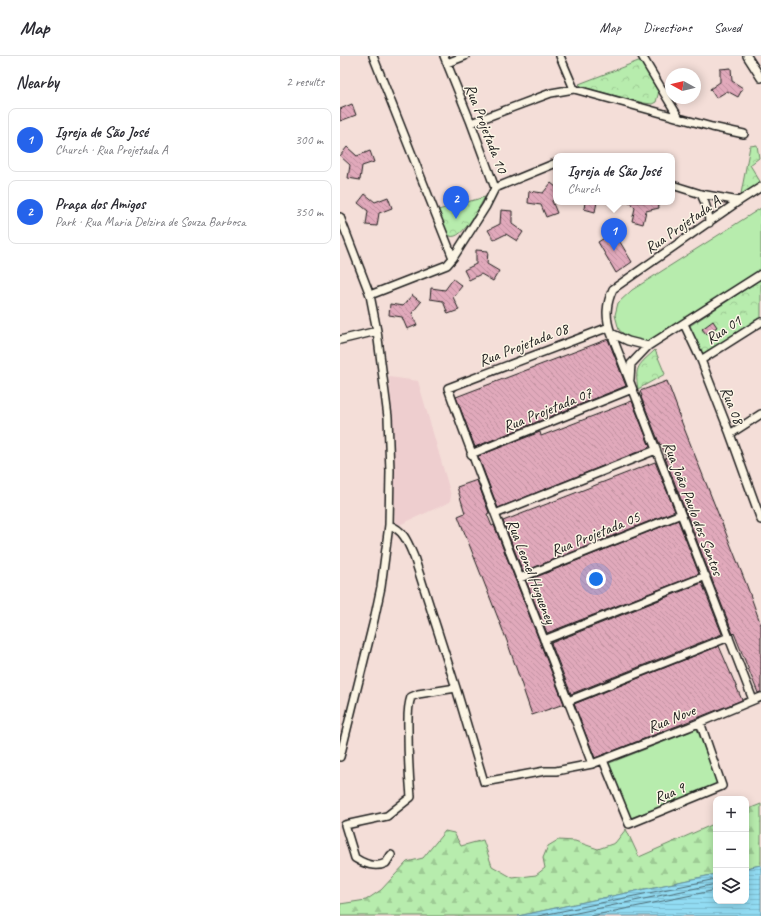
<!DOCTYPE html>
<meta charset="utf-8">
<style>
body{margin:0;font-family:Caveat,sans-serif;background:#f7f7f7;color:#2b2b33}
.controls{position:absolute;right:12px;bottom:12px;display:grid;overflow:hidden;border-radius:8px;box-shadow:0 2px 10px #0003}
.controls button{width:36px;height:36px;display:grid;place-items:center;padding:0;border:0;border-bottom:1px solid #e1e1e2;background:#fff;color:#2b2b33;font:20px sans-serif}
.compass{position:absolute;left:325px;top:12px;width:36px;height:36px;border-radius:50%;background:#fff;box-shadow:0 2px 10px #0003;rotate:278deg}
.you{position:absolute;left:256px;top:523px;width:14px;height:14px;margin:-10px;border:3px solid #fff;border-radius:50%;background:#1a73e8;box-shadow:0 0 0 6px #1a73e833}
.badge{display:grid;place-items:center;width:26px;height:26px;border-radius:50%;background:#2563eb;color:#fff;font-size:13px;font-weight:700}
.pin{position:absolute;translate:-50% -33px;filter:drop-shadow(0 1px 2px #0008)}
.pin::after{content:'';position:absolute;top:21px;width:14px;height:12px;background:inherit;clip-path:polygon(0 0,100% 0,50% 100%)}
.popup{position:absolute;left:213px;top:97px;width:122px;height:52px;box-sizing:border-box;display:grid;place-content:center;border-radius:8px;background:#fff;filter:drop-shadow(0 1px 3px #0005);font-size:13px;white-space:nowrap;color:#7c7c81}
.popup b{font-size:15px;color:#2b2b33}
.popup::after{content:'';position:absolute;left:50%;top:100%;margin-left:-8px;border:8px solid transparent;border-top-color:#fff}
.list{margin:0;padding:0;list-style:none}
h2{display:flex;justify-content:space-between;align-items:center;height:52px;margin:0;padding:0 16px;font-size:17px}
h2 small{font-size:13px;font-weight:400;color:#7c7c81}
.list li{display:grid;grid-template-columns:26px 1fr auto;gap:12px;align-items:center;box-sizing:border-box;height:64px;margin:0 8px 8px;padding:0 8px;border:1px solid #e1e1e2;border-radius:8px}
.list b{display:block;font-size:15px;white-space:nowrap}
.list p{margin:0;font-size:13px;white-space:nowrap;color:#7c7c81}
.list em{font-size:13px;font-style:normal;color:#7c7c81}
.icon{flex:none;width:22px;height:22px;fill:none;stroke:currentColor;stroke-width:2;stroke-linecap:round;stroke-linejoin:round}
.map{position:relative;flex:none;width:421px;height:860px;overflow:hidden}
header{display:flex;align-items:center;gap:24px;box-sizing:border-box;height:56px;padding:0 20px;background:#fff;border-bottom:1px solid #e1e1e2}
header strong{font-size:19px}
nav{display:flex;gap:22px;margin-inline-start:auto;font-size:14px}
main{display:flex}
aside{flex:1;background:#fff}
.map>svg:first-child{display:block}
</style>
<header>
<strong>Map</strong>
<nav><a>Map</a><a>Directions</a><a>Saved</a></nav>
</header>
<main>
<aside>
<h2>Nearby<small>2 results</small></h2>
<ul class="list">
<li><span class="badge">1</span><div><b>Igreja de São José</b><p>Church · Rua Projetada A</p></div><em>300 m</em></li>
<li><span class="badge">2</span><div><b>Praça dos Amigos</b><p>Park · Rua Maria Delzira de Souza Barbosa</p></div><em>350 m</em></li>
</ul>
</aside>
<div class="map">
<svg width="421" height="860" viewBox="0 0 421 860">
<defs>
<pattern id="forest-firs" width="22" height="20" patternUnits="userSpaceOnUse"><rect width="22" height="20" fill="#b7ecad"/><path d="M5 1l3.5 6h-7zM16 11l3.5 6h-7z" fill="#9dca94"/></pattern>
<pattern id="park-crowns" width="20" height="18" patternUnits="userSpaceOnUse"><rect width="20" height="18" fill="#b7ecad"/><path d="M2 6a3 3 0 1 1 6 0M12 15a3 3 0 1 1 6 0" fill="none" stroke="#9dca94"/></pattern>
<pattern id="water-rules" width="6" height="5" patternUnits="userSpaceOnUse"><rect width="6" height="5" fill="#92dcf3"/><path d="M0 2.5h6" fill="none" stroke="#7dbcd0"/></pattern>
<pattern id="building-back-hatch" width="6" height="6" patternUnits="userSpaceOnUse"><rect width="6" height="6" fill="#e1a9bb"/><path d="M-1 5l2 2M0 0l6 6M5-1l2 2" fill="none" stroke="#c091a0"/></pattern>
</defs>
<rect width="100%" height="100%" fill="#f4ded8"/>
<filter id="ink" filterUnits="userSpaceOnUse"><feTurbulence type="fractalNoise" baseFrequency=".025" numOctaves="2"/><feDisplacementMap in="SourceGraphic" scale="8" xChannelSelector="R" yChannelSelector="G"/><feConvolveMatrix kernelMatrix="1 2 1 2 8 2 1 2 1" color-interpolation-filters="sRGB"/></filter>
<g filter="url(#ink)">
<path fill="#eececf" d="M49,321L78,325L111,439L110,446L57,470L55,468L53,365Z"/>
<path fill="url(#forest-firs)" stroke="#6a8464" d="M421,748V809L406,812V754Z
M376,767V818L178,860H0V848L26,844L41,834L67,806L83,802L105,775L114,777L121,790L143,784L152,810L173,822L196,819L205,812L203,802L208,790L218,784L235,785L258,793L275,787L286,773L299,801Z"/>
<path fill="url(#park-crowns)" stroke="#6a8464" d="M301,4L319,35L316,46L312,48L304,47L246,32L241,30L239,28Z
M417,89L419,102L410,109L421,127L400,143L410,90Z
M145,141C140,149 120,191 107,178C103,172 100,161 98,154Z
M421,223V263L361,301L348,271Z
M315,294L325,318L298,333C294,310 299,309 315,294Z"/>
<path fill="#b7ecad" stroke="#6a8464" d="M421,152V217L307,287L293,285L279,274L275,259L278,247L292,234Z
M357,673L378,728L288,763L267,708Z"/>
<path fill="url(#water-rules)" stroke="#638f9d" d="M421,809V860H178L376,818V845H406V812Z"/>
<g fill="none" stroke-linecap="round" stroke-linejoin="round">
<path stroke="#4b6972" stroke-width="1" d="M198,860L376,823
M222,860L376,828
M251,860L376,834"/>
</g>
<path fill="url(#building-back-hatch)" stroke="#1c1c1c" d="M391,12L392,25L403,32L398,41L387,35L376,42L370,33L380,26V13Z
M12,48L16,59L0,65V53Z
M7,91L17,100L30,95L34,106L22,110L20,124L8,122L10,109L0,100Z
M211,127L216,131V139L212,145L217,157L206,161L201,149L188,147L189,135L203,137Z
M25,138L35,146L48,141L52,152L39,157L37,170L26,169L28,155L18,147Z
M245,146H257L255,156L244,153Z
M289,146H318L319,152L306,155L303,168L292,165L295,152Z
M161,154L172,155V168L183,176L177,185L166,178L154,184L148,174L160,168Z
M274,176L292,206L276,217L258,186Z
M136,194L148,195L147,208L159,215L153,225L141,218L129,224L124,214L136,208Z
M113,223L122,230L113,241L119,254L108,258L103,245L90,243L91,232L105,234Z
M72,239L81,246L72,257L77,269L67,273L62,261L49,259L50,248L63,250Z
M373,265L377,271L366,278L362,273Z
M268,283L286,330L135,391L116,341Z
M327,325L339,357H338L407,530L421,569V636L418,637L394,577L393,578L325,402L326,401L321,388L320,389L301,341L302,340L300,335Z
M292,345L310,391L158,452L138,400L200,376L201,380Z
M315,406L335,455L183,516L163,465Z
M137,424L149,457L147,458L152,470L154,469L224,648L192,659L167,585L118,460L125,457L117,431Z
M338,464L359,518L207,577L186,525Z
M362,527L382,578L231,638L211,587Z
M379,590L402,644L347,666L255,702L234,648Z"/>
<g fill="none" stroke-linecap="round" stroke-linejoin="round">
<defs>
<path id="minor" d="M33,0L113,202
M104,0L131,67L155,132
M220,0L234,33
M302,0L339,62
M407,0L421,22
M107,7L125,0
M131,67L211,37L234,33L372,71L404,78
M332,129L361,138L399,145
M361,138C366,148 369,156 369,167
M0,161L30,239L37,275L48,361L50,415L49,469L41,531L34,564L0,701
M30,239L107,209L113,202L146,150L155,132L216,107
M344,268L361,304L390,378L421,464
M271,277L288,285L308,290L421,218
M0,284L37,275
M361,304L421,266
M290,323L291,308L308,290
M390,378L421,358
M131,398L292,333
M155,458L316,394
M49,469C64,474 68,487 74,501L116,632L144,726L205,715H216L252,708L349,671L421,641
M180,522L341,458
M204,584L366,520
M413,644L271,277C265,261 266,248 273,233L399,145L421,131
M228,645L389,581
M263,704L289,768L382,730L360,666
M252,708C205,582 153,459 108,332L269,271
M5,769L47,760L71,741C69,719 68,697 68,675C68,664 67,652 71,641L78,638L116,632
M5,769L15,802C24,808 36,812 46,807L51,799"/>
</defs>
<use href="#minor" stroke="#1c1c1c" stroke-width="10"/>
<use href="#minor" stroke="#fcf5e5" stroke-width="7"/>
</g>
</g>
<g text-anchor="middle" stroke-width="3" stroke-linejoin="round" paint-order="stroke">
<g font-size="16" fill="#1c1c1c" stroke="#fcf5e5">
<text transform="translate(147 72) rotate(69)" y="6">Rua Projetada 10</text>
<text transform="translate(342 168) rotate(-35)" y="6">Rua Projetada A</text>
<text transform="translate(383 273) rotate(-33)" y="6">Rua 01</text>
<text transform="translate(183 288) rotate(-21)" y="6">Rua Projetada 08</text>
<text transform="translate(393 349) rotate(68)" y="6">Rua 08</text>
<text transform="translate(207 353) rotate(-22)" y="6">Rua Projetada 07</text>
<text transform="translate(354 452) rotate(69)" y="6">Rua João Paulo dos Santos</text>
<text transform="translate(255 477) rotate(-22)" y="6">Rua Projetada 05</text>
<text transform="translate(192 515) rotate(69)" y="6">Rua Leonel Hugueney</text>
<text transform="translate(331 662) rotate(-22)" y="6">Rua Nove</text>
<text transform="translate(329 736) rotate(-22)" y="6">Rua 9</text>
</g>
</g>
</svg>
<div class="controls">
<button>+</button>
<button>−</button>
<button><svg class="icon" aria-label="layers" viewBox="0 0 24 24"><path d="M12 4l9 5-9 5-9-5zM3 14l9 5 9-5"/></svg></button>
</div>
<svg class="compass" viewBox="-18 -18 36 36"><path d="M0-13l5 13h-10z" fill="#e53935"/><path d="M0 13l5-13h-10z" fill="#7c7c81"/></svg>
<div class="you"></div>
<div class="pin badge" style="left:274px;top:195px">1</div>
<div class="popup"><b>Igreja de São José</b>Church</div>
<div class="pin badge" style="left:116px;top:163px">2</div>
</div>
</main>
